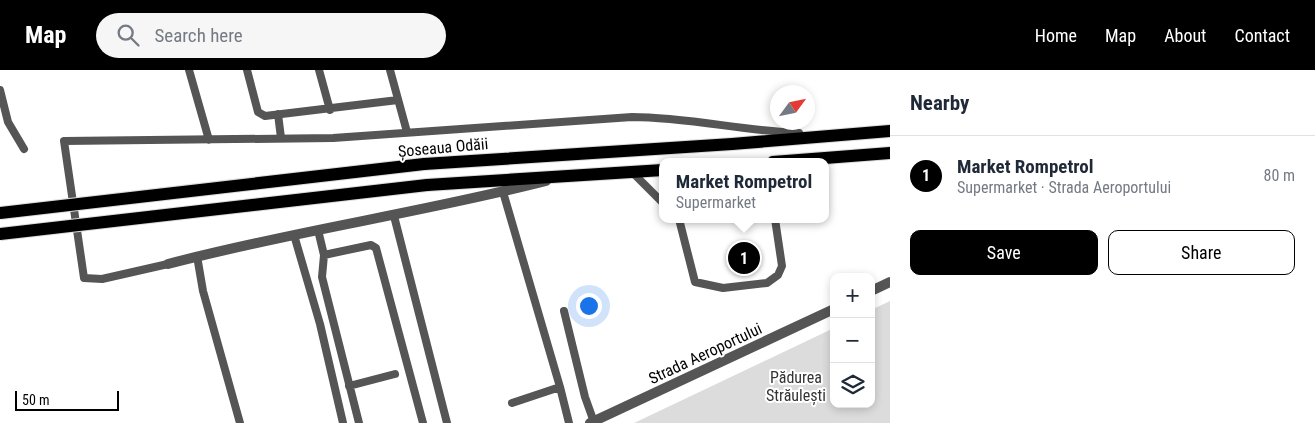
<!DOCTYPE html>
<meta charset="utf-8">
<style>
body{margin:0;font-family:"Roboto Condensed",sans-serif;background:#f6f6f7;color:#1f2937}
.controls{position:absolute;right:15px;bottom:15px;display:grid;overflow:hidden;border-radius:10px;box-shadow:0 2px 8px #0003}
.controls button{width:45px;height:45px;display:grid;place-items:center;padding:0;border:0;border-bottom:1px solid #e0e1e3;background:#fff;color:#1f2937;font:25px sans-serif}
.compass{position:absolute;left:770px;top:15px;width:45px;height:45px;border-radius:50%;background:#fff;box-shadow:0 2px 8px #0003;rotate:57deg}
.scale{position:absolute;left:15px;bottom:12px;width:104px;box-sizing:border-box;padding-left:5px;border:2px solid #000;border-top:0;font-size:14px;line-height:18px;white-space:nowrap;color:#000;-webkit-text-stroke:4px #fff;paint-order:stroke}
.you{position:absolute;left:588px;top:235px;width:18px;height:18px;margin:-12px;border:4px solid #fff;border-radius:50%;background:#1a73e8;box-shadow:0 0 0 8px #1a73e833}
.badge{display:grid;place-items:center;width:32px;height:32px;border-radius:50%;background:#000;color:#fff;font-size:16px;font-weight:700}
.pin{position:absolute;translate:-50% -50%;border:2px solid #fff;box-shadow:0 1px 5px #0006}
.popup{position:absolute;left:659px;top:88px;width:170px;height:65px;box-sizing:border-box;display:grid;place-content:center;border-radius:10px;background:#fff;filter:drop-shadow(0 1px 4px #0005);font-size:16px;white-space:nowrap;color:#747a83}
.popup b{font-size:19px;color:#1f2937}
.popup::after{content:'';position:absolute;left:50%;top:100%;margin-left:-10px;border:10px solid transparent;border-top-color:#fff}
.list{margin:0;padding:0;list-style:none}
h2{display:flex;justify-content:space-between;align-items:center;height:65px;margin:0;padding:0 20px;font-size:21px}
h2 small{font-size:16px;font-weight:400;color:#747a83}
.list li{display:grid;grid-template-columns:32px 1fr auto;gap:15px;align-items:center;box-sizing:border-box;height:80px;padding:0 20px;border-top:1px solid #e0e1e3}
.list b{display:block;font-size:19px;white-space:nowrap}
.list p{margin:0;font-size:16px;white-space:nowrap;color:#747a83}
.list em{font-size:16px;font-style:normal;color:#747a83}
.actions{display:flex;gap:10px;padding:15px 20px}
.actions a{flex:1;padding:11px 0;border:1px solid #000;border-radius:10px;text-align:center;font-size:18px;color:#000}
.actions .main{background:#000;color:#fff}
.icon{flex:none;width:28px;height:28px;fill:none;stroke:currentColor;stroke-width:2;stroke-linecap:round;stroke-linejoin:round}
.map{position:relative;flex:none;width:890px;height:353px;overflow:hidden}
header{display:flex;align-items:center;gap:30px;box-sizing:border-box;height:70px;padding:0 25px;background:#000;color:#fff}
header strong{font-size:24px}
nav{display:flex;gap:28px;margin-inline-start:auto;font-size:18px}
.search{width:350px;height:45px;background:#f6f6f7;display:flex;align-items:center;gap:12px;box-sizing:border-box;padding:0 18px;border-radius:28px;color:#747a83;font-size:19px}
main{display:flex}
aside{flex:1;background:#fff}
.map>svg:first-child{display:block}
</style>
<header>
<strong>Map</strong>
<div class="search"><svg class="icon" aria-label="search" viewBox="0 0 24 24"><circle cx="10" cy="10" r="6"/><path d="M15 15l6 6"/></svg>Search here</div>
<nav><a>Home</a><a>Map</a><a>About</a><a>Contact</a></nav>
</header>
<main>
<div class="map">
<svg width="890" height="353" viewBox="0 0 890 353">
<rect width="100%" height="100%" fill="#fff"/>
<path fill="#dcdcdc" d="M890,231V353H634L834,258V334H871V240Z"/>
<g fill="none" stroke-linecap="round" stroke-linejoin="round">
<defs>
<path id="primary" d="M773,92L890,83
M424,94L732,74L890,61
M427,115L663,100"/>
</defs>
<use href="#primary" stroke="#dbdbdb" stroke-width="14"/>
<path stroke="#555" stroke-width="8" d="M189,0L209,70
M247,0L258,42L265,46L398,30
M319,0L330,40
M390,0L407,62
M0,20L8,52L24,79
M278,44L281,68
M632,102L663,133
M503,122L560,317L512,333
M394,146L447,353
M679,149L695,212L723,218L767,213L778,205L782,196L775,149
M679,149H736
M318,160L324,185L322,207L359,353
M294,165L320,254L343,353
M324,185L371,175L376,178L423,353
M197,186L203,221L240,353
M168,194L102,209L84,208L64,71L333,68L632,47C688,47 743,61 799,63
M564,241L585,327L594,352
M349,316L395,304
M560,317L569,353"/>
<path stroke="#555" stroke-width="10" d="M168,194C293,161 421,143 546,111
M871,221L890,212
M590,353L834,239"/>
<use href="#primary" stroke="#000" stroke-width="12"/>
<defs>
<path id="primary-bridge" d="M0,143L424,94
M0,164L427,115"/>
</defs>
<use href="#primary-bridge" stroke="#dbdbdb" stroke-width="14" stroke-linecap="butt"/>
<use href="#primary-bridge" stroke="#000" stroke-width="12"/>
</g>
<g text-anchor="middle" stroke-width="4" stroke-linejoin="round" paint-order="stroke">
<g font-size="16" fill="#000" stroke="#fff">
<text transform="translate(443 77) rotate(-5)" y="6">Șoseaua Odăii</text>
<text transform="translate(705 283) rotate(-25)" y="6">Strada Aeroportului</text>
</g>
<g font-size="16" fill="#333" stroke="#fff">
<text x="796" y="313">Pădurea<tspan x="796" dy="18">Străulești</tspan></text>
</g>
</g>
</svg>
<div class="controls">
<button>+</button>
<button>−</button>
<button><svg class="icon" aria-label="layers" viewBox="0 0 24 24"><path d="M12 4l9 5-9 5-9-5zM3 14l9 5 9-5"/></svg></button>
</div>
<svg class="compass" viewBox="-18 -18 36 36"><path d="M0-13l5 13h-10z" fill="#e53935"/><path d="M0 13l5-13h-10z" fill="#747a83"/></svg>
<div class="scale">50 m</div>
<div class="you"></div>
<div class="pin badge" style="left:744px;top:188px">1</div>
<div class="popup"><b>Market Rompetrol</b>Supermarket</div>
</div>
<aside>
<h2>Nearby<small></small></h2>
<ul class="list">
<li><span class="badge">1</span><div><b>Market Rompetrol</b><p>Supermarket · Strada Aeroportului</p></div><em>80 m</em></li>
</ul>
<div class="actions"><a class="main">Save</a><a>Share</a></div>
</aside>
</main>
